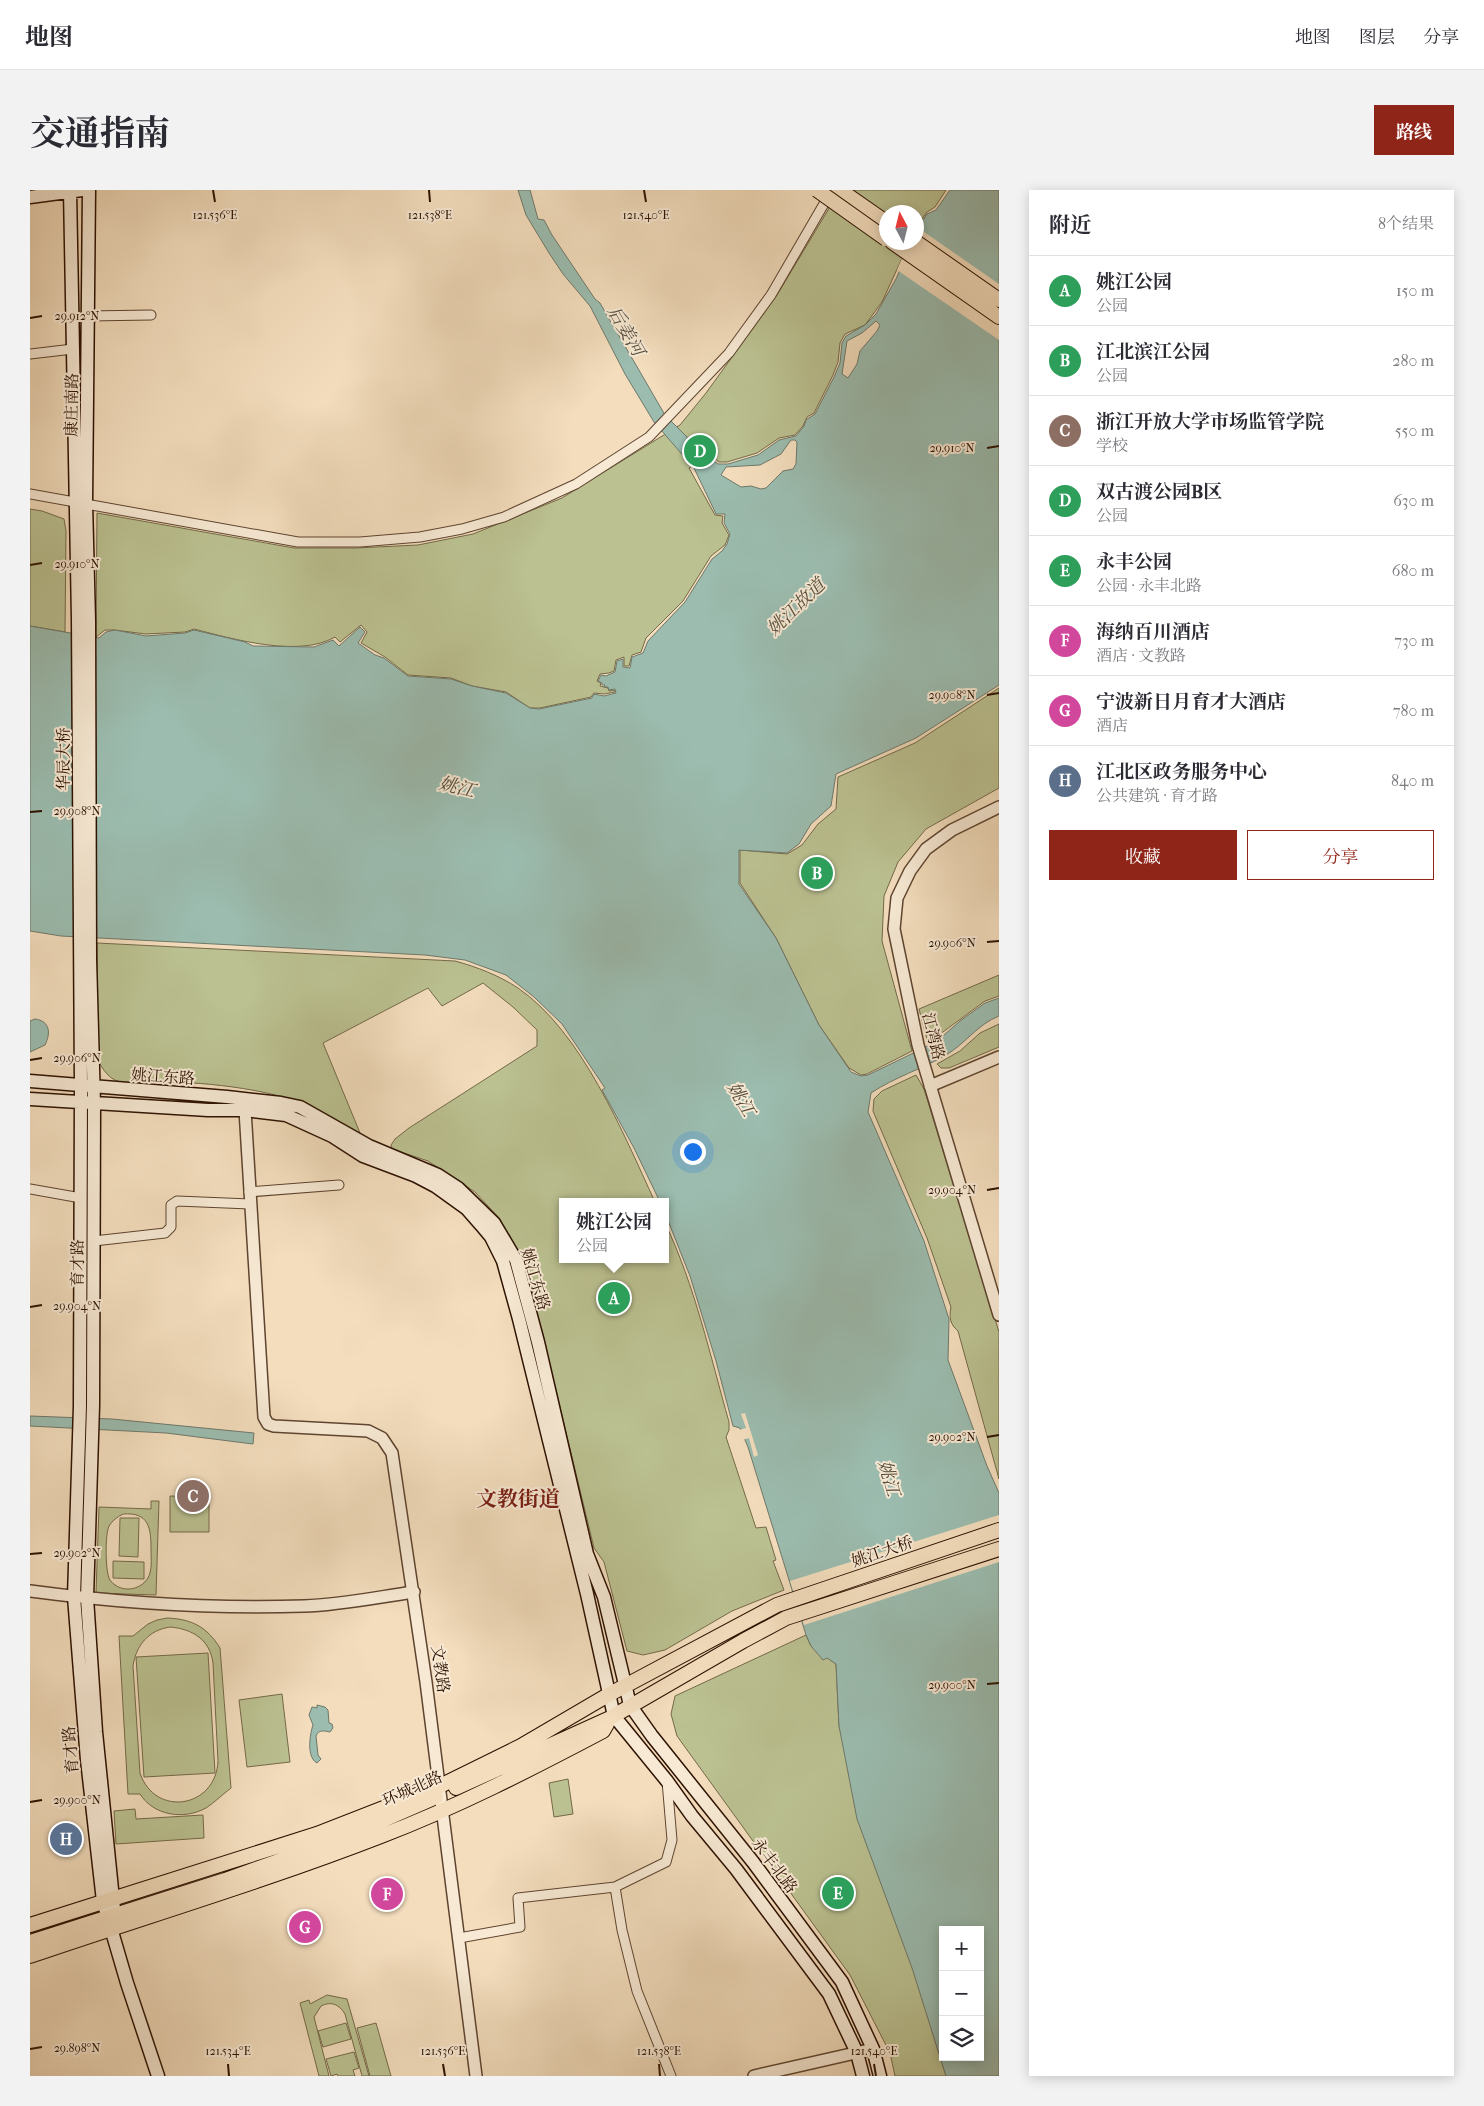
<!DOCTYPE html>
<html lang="zh">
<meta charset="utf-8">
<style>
body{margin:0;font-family:"IM FELL French Canon","Noto Serif SC",serif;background:#f2f2f3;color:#2b2b33}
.controls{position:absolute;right:15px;bottom:15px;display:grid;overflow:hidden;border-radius:0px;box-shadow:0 2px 12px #0003}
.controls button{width:45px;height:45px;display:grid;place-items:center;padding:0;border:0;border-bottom:1px solid #e1e1e2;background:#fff;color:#2b2b33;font:25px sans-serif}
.compass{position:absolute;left:849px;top:15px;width:45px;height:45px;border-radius:50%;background:#fff;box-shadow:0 2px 12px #0003;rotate:353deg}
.you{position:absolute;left:662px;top:961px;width:18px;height:18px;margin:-12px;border:4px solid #fff;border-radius:50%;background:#1a73e8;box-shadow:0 0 0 8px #1a73e833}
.badge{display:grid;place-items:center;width:32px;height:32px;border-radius:50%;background:#8f2418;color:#fff;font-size:16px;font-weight:700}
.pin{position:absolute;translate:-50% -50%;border:2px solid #fff;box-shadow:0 1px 5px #0006}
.popup{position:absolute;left:529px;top:1008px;width:110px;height:65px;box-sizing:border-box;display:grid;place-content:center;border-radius:0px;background:#fff;filter:drop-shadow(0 1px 4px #0005);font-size:16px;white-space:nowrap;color:#7c7c81}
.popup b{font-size:19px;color:#2b2b33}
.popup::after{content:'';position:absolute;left:50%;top:100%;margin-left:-10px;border:10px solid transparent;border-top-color:#fff}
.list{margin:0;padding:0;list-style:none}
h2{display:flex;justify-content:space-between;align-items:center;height:65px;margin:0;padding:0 20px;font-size:21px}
h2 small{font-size:16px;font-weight:400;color:#7c7c81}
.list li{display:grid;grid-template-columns:32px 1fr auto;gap:15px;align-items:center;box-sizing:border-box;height:70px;padding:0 20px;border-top:1px solid #e1e1e2}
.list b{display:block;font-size:19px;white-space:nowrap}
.list p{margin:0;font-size:16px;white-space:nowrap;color:#7c7c81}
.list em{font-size:16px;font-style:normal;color:#7c7c81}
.actions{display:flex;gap:10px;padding:15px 20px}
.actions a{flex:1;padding:11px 0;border:1px solid #8f2418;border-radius:0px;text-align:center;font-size:18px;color:#8f2418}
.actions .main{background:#8f2418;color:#fff}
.icon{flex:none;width:28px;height:28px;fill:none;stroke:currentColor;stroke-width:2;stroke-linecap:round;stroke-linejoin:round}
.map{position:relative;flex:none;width:969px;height:1886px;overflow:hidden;border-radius:0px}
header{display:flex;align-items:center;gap:30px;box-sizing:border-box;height:70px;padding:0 25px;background:#fff;border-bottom:1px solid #e1e1e2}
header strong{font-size:24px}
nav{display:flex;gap:28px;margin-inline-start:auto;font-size:18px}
.intro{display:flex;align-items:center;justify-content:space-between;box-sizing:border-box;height:120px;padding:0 30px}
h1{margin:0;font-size:35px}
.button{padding:12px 22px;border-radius:0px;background:#8f2418;color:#fff;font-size:18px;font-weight:700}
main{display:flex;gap:30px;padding:0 30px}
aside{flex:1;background:#fff;border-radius:0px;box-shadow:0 2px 12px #0003}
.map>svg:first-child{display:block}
</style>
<header>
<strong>地图</strong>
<nav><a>地图</a><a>图层</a><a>分享</a></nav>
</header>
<div class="intro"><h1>交通指南</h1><a class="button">路线</a></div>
<main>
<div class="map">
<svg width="969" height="1886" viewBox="0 0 969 1886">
<rect width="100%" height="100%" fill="#f3ddbd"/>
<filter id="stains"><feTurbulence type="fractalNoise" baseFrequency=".004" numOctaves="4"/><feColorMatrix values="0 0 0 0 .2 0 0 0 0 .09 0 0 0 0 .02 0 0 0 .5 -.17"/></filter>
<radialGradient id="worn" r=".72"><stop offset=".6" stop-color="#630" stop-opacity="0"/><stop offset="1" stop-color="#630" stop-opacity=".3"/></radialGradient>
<path fill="#bbc191" stroke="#746948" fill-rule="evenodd" d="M810,0H916L905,17L897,22L887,36L886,22H856V52L879,53L852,112L835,135L815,144L810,153L808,172L803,185L784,223L777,227L773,236L765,245L749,248L727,263L697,272H689L680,265L659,278L685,325L693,326L692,333L699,345L695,355L681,366L653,411L616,448L611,462L602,465L599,476H594V467L586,470L584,481L579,483L570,484L567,491L571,493L570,496L578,498L579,501L584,500L585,502L574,504L564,503L561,507L510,518H500L476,502L442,496L421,488L378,485L355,467L331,453L337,442L331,435L310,452L305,447C269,468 203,449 164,439L155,442L116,444L84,440H75L66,447L67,323L264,358H326L388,355L443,344L532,308L650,235L676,203L747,105Z
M0,319L12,321L34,329L36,341L35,442L0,436Z
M969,498V598L896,639L868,672L854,706L852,751L882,861L837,884L831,885L819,878L789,835L746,748L710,693V660L757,664L772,655L788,634L806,619L808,587L885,553Z
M67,753L425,771C447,777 468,785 488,798C552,842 593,943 625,1012H533V1069H635V1033C665,1096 680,1165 699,1232V1240L696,1247L726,1338L736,1337L746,1370L743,1371L754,1400L702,1421L635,1460L613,1465L597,1461L574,1372L564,1358L499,1089L490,1065L470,1029L445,1002L398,971L362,959L361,955L365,949L379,938L507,856V840L483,817L453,793L412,816L398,798L293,853L330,943L335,948C316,937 298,925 278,916C238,898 167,891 123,892C94,892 84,899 68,871Z
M969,785V806L955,811L898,853L889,819Z
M969,834V857L919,878H911L907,874L930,861L950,843Z
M886,885L894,899L969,1142V1289L928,1141C920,1134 919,1128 921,1117L897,1048L843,921L844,909L852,901Z
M140,1306L179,1307V1342H140Z
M121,1311H129L126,1405L66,1403L69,1317L121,1319ZM93,1324C119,1322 121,1338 121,1359C121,1367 122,1376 120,1383C116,1397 98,1404 85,1395C84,1394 81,1392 80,1390C75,1383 75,1344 79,1336C82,1331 87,1327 93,1324Z
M90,1328H109L108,1367L89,1366Z
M83,1371L114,1372V1389L83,1388Z
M137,1428C162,1429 177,1437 190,1458L201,1598C193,1604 185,1612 176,1618C154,1630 124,1626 110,1604H98L89,1446H103L118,1434L127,1430ZM140,1437C163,1439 180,1450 183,1473L188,1571C186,1618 125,1628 110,1583L103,1476C106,1455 119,1440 140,1437Z
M776,1445L781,1456L806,1474L809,1536L916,1886H865L860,1863L820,1785L647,1546L641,1524L645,1506Z
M178,1463L185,1583L114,1587L106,1467Z
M252,1504L260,1572L217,1577L209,1510Z
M538,1589L543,1624L524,1627L519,1593Z
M105,1619L106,1629L173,1625L174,1648L86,1654L84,1621Z
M297,1805L317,1809L339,1886H332L315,1824C309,1814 301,1811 291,1816L284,1827L299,1886H289L270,1813L279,1810L280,1814Z
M316,1833L321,1849L293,1857L288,1841Z
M346,1833L361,1886H340L327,1838Z
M324,1862L329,1878L323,1880L325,1886H308L307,1884L301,1886L296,1869Z"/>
<path fill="#9bbcaf" stroke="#6f7869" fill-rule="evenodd" d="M488,0H500L508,29L514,30L522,45L565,109L570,113L635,225L657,247L660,254L688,274H698L728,265L749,250L766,246L774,236L776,230L785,224L804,187L810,173L812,153L816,146L835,135L846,124L866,89L882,53L886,52L887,41L890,34L897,24L906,20L920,0H969V495L886,548L806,584L801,616L781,634L769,654L757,663L709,660V694L746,748L789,835L821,882L831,886L838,885L906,852L930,831L955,813L969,808V826C948,834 935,854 916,865C892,879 865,887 841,903L838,922L894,1051L919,1129L918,1170L957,1276L969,1303V1886H916L882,1778L827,1629L809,1536L806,1474L797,1468L793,1470L781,1456L776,1445L718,1257L710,1238L703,1236L686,1171L660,1086L635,1023V1012H630L604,958L572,900L575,898L532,834L504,807L476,785L435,770L395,765L31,746L0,741V436L69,448L76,442L85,440L116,446L155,443L164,440L215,452L223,456L284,457L303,450L309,456L330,437L335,442L328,453L345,465L354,468L378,486L421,489L442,496L476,503L500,518L509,519L562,508L564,504L574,506L586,503L585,499L579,500L578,497H574L575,495H572V493L568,491L571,485L576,486L585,482L587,471L593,469V477L600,478L602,467L613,463L618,451L655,412L682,369L692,361L697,354L700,344L694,333L695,324H686L664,278L624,232L595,184L560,116L533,84L519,63L496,25ZM846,131L850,135L847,141L830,161L827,174L818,188L812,184L817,151L832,143ZM761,250H765L767,252L766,274L763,279L753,281L736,298L731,299L721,296L711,297L691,285L696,277L730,275L751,264ZM913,1740H950V1867H913Z
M5,829C20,831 21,843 15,855L0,862V831Z
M0,1226L82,1229L224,1243L223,1254L136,1243L0,1236Z
M287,1515L295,1517L298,1520L299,1533L302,1534L303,1538L300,1542C294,1541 289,1539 286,1546L288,1565L291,1569L287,1573C276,1567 280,1544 283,1535L279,1525L282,1517L287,1518Z"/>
<path fill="#f3ddbd" d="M887,37L969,94V150L867,80L879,52H886Z
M715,1223L728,1265L724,1267L719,1248L712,1250L709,1240L716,1238L711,1224Z
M969,1325V1372L774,1435L760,1391Z"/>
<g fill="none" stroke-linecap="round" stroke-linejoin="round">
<defs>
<path id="minor" d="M58,126L121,125
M0,164L43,159
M0,304L268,352H330L390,347L432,339L474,327L546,294L619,247L699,163L741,105L802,0
M0,999L51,1008
M219,1002L309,995
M64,1051L135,1043L141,1037V1015L147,1011L220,1014
M585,1697L592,1740L607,1801L641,1886
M429,1748L490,1737L488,1708L585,1697L636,1672L642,1650L637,1591"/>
<path id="tertiary" d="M969,617L922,640L896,659L880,681L867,708L864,739L888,855L969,1125
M900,896L969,867
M215,920L234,1227L238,1234L244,1236L338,1241L352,1248L362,1263L396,1492L446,1886
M0,1401C90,1413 183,1419 274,1416C310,1415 348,1407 384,1402
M724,1886L843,1859"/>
<path id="secondary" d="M40,0L48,429L51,897L50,1216L44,1407L57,1570L73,1711L97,1793L128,1886
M59,0L56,313L59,431L60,769L64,914L63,1215L57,1408L66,1542L84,1719
M0,7L52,0
M0,891L197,907L251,913L270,917L339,956L408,985L428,998L464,1033L486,1070L508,1152L557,1364L574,1407L600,1515L622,1546L723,1672L812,1792L843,1859L850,1886
M0,909L178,920H215L256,925L302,946L333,966L386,986L405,996L437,1019L451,1035L461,1047L473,1071L489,1129L557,1404L584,1526L637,1591L662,1626L706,1679L799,1804L827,1863L833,1886"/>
<path id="primary" d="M810,0L856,32
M862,52L969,127
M886,52L969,110
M426,1598L580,1528L713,1451L756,1428L969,1359
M0,1735L287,1644L410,1596L491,1556L578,1505L747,1415L969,1340
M0,1752L195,1690L305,1651L406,1607
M0,1766C117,1726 235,1691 351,1646C427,1617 501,1579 573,1541L577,1534"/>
</defs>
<use href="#minor" stroke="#5e442f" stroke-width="11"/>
<use href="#tertiary" stroke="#5e442f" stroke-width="14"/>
<use href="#secondary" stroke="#2d1100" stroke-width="15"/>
<use href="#primary" stroke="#2d1100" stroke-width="16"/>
<use href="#minor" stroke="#f7e9d4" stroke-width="9"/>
<use href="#tertiary" stroke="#f7e9d4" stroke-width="11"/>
<use href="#secondary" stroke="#f7e9d4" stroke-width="12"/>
<use href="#primary" stroke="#f3ddbd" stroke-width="14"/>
<defs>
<path id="primary-bridge" d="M787,0L856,49"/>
</defs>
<use href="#primary-bridge" stroke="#2d1100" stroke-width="16" stroke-linecap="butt"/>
<use href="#primary-bridge" stroke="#f3ddbd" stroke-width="14"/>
</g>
<path fill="none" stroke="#2d1100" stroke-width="2" d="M183,0L185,12M399,0L400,12M614,0L616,12M0,128L12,126M957,258L969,256M0,375L12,373M957,505L969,503M0,622L12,621M957,752L969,751M0,870L12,868M957,1000L969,998M0,1117L12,1115M957,1247L969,1245M0,1364L12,1363M957,1494L969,1493M0,1612L12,1610M0,1859L12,1857M198,1874L199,1886M413,1874L415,1886M629,1874L630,1886M844,1874L846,1886"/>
<g text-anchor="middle" stroke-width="4" stroke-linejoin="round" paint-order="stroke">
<g font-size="16" fill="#2d1100" stroke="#f7e9d4">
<text transform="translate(41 215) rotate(-89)" y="6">康庄南路</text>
<text transform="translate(33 569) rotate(-90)" y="6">华辰大桥</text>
<text transform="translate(904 846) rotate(76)" y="6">江湾路</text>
<text transform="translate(133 886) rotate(4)" y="6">姚江东路</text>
<text transform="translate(47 1073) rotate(-90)" y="6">育才路</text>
<text transform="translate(506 1089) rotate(73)" y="6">姚江东路</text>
<text transform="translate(852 1361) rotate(-19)" y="6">姚江大桥</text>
<text transform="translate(411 1479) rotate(82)" y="6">文教路</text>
<text transform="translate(40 1560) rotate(-95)" y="6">育才路</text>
<text transform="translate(382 1598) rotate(-24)" y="6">环城北路</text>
<text transform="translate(745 1675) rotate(53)" y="6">永丰北路</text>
</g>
<g font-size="18" font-style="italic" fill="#544d3d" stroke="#f7e9d4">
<text transform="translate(596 141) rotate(60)" y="6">后姜河</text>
<text transform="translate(766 417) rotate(-44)" y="6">姚江故道</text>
<text transform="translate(427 597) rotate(14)" y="6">姚江</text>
<text transform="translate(711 909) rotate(60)" y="6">姚江</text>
<text transform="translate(859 1288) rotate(74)" y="6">姚江</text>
</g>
<g font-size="21" font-weight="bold" fill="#7a1f14" stroke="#f7e9d4">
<text x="488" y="1316">文教街道</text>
</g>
</g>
<g font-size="12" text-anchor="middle" fill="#2d1100" stroke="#f7e9d4" stroke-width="4" stroke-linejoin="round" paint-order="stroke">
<text x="185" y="29">121.536°E</text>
<text x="400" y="29">121.538°E</text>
<text x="616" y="29">121.540°E</text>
<text x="47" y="130">29.912°N</text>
<text x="922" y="262">29.910°N</text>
<text x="47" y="378">29.910°N</text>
<text x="922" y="509">29.908°N</text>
<text x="47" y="625">29.908°N</text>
<text x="922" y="757">29.906°N</text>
<text x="47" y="872">29.906°N</text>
<text x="922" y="1004">29.904°N</text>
<text x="47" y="1120">29.904°N</text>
<text x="922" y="1251">29.902°N</text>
<text x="47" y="1367">29.902°N</text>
<text x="922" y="1499">29.900°N</text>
<text x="47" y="1614">29.900°N</text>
<text x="47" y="1862">29.898°N</text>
<text x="198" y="1865">121.534°E</text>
<text x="413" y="1865">121.536°E</text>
<text x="629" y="1865">121.538°E</text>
<text x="844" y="1865">121.540°E</text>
</g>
<rect width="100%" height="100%" filter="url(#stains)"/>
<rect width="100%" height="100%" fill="url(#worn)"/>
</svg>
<div class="controls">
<button>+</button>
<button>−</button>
<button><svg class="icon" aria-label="layers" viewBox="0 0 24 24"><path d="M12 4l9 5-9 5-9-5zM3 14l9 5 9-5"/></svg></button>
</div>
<svg class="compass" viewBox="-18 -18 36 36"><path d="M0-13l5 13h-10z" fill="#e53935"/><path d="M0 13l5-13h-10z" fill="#7c7c81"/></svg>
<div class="you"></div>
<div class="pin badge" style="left:584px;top:1108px;background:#2e9e5b">A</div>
<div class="popup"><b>姚江公园</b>公园</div>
<div class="pin badge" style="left:787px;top:683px;background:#2e9e5b">B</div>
<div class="pin badge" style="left:163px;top:1306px;background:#8d6e63">C</div>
<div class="pin badge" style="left:670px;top:261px;background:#2e9e5b">D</div>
<div class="pin badge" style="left:808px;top:1703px;background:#2e9e5b">E</div>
<div class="pin badge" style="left:357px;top:1704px;background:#d1479c">F</div>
<div class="pin badge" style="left:275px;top:1737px;background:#d1479c">G</div>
<div class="pin badge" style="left:36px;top:1649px;background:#5c6f8a">H</div>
</div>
<aside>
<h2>附近<small>8个结果</small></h2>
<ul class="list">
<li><span class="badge" style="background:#2e9e5b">A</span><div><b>姚江公园</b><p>公园</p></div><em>150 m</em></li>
<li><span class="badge" style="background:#2e9e5b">B</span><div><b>江北滨江公园</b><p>公园</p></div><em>280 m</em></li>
<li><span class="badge" style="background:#8d6e63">C</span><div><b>浙江开放大学市场监管学院</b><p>学校</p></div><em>550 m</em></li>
<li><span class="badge" style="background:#2e9e5b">D</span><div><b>双古渡公园B区</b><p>公园</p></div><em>630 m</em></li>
<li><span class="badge" style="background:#2e9e5b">E</span><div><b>永丰公园</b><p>公园 · 永丰北路</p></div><em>680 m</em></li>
<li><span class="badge" style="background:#d1479c">F</span><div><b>海纳百川酒店</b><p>酒店 · 文教路</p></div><em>730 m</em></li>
<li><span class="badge" style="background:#d1479c">G</span><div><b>宁波新日月育才大酒店</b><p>酒店</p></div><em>780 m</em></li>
<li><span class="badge" style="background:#5c6f8a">H</span><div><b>江北区政务服务中心</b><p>公共建筑 · 育才路</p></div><em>840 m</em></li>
</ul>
<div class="actions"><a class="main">收藏</a><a>分享</a></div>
</aside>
</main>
